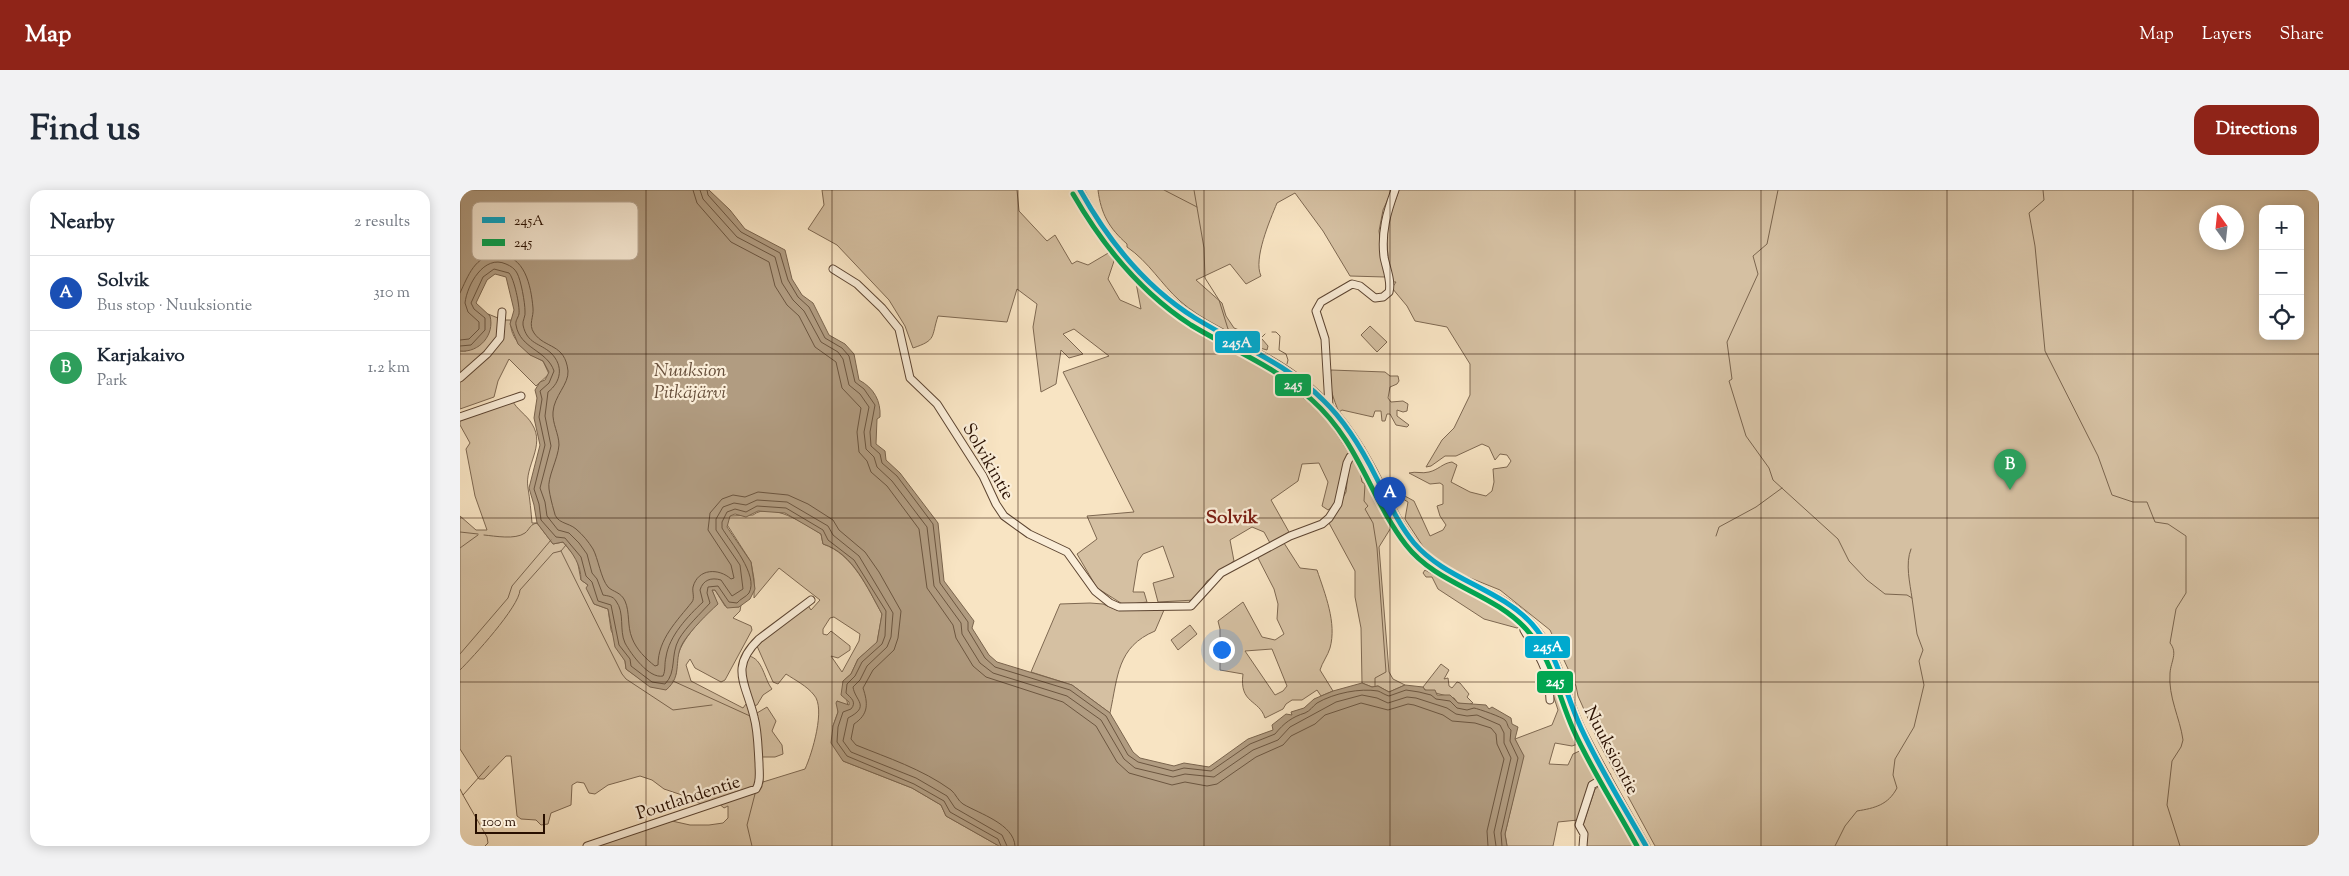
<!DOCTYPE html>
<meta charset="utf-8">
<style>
body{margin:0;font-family:"Sorts Mill Goudy",serif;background:#f2f2f3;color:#1f2937}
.controls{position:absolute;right:15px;top:15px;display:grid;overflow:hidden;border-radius:10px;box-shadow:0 2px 12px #0003}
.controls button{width:45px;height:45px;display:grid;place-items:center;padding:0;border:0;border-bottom:1px solid #e0e1e3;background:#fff;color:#1f2937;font:25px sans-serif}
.compass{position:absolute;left:1739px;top:15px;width:45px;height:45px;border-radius:50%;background:#fff;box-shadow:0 2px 12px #0003;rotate:345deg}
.scale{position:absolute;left:15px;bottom:12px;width:70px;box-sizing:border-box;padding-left:5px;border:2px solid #280f00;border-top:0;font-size:14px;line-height:18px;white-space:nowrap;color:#280f00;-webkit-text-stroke:4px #faedd8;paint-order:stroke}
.you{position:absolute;left:761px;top:459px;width:18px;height:18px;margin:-12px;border:4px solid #fff;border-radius:50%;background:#1a73e8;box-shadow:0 0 0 8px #1a73e833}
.badge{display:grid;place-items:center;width:32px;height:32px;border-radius:50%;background:#8f2418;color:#fff;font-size:16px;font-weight:700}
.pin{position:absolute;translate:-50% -41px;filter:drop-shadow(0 1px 2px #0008)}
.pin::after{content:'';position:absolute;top:26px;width:18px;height:15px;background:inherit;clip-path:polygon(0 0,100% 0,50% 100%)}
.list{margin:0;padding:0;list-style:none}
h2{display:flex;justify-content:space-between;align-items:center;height:65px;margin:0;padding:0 20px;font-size:21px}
h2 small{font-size:16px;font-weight:400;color:#747a83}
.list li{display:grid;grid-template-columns:32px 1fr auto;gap:15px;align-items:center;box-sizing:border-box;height:75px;padding:0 20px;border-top:1px solid #e0e1e3}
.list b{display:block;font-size:19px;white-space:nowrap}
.list p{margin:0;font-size:16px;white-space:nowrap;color:#747a83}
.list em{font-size:16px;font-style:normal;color:#747a83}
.icon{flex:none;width:28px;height:28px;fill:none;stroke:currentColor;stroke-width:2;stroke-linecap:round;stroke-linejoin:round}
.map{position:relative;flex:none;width:1859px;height:656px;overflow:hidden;border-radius:15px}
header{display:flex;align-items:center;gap:30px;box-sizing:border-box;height:70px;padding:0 25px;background:#8f2418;color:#fff}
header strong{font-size:24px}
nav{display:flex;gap:28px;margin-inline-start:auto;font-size:18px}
.intro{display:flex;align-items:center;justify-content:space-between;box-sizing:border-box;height:120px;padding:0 30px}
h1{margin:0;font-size:35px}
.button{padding:12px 22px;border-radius:15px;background:#8f2418;color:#fff;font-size:18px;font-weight:700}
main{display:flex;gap:30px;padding:0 30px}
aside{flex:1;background:#fff;border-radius:15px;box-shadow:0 2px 12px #0003}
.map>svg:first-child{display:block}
</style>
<header>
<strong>Map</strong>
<nav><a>Map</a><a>Layers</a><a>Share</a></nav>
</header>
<div class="intro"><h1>Find us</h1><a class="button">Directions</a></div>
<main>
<aside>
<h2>Nearby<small>2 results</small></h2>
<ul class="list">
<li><span class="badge" style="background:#1a4fb4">A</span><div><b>Solvik</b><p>Bus stop · Nuuksiontie</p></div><em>310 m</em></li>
<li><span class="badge" style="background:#2e9e5b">B</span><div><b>Karjakaivo</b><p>Park</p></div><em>1.2 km</em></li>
</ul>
</aside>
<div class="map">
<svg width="1859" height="656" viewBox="0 0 1859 656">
<rect width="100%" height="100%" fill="#f8e4c3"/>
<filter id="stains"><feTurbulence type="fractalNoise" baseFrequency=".004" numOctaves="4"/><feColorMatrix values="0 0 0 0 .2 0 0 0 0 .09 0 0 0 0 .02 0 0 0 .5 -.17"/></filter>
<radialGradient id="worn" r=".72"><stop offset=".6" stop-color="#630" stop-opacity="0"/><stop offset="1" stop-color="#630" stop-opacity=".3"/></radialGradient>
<path fill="#d5c0a2" stroke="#7e6851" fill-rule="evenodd" d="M362,0H557L559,21L587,51L595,45L612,74L617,71L628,75L650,62L654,71L648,89L660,110L681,119L676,93L728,133L793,170L822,190L865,226L889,263L876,314L868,320L862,316L868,292L859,273L842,274L838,291L811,310L829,342L810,353L804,342L792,337L770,350L774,371L747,391L735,410L698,412L693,393L714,387L703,356L683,364L678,371L673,402H684L687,412L664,415L637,398L617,364L637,349L627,326L674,322L603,182L649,166L614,139L603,144L623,164L609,168L601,160L596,194L581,202L573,137L577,114L557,99L547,132L478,126C471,147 477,150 453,158L445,136L429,110L377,55L348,39L364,15Z
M638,0H932L923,20L919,41L925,87L890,86L863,41L835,3L817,13C810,30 793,69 801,86L786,94L770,74L736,90L762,113L766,126L774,138L802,149L808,156L807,160L800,158C775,144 741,130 720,111C701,94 689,72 667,57V54C649,38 641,24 638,0Z
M939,0H1859V656H1195L1139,553L1118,506L1116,496L1090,440L1040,400L998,383L974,367L962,355L945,329L948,312L943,309V305L954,311L970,346L983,340L986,335L980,326L977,316L983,314V295L980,293L970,294L949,283C956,281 962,284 969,282C978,280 983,273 992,272L997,275L991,292L1010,302L1026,306L1032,301L1034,292L1033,279L1047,277L1051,271L1047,265L1040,264L1035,270L1029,257L1022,254L996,266H985L971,276L966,277L982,250L994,238L1010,205V174L987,137L955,131L947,116L932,98L936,92H932L929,75L926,45L929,28ZM1803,19H1840V146H1803ZM1746,22H1776V52H1746Z
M28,124L43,130H51C48,149 68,164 83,171L89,184L76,196L49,169L38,191L34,207L0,219V161H6L30,126Z
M910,136L927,152L917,162L901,145Z
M871,180L925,182L930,186H938L939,191L937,194L930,197L928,208L931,212L943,211L948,214L947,221L943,222L937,220V226L949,235L947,237L936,235L930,224H927L925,231H922L921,221H915L913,227L882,220L879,222C874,211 867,192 871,180Z
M52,210C57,220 67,225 72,234C86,256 64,276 68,298C70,310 71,321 72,333H77L93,354L103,352L117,369L121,390L128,395V401L134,414L148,419L151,440L165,471L166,479L180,489L213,491C219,478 215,482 217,470C219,451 244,426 257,414L252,400H255L265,416L279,417L281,415L280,421L273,428L291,436L292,440L265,490L261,492L235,478L230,469L226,475L231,491L283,518L286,514L297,523L307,517L316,531L312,541L322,555L323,564L315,567H300L303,592L345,579C352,564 366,518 354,505C347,496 335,490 326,484L318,494L313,492L297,456L303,451V447L347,414L351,420L360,410L319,378L294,408V389L291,372L266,333L270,326L293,325C311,311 345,334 361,344L363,354C393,364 408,399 422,424L417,453L398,469L391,484L383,491L388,516L377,511L378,522L373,536L383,571L452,598L481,615L486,626L539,656H136L212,631L230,635H249L263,633L268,628V616L264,618L257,612L242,615L231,608L204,599L192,590L180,586L148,595L135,604L129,603L124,593L117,592L112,595L111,615L91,623L88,634L81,635L76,630L61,629L57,626L51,566H46L24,589H19L0,559V326L16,340H27L15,306L6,259L10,253L0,235V225ZM374,427L400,444L399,451L382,482L371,466L378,468L390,460V456L371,441L367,445L363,444V439L370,428Z
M898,267L932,336L919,357L929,482L933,489L945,495L929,502L918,496L912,497L902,493L901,438L895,407V381L869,333L886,302L889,274L891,270Z
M824,353L840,378L857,380C865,404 877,433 870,458C868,465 862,473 860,480L873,501L861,506L857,500L842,510H832L826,514L823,519L805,528C799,509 779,514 783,484L760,480V439L758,431L783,412L802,447L815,450L824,444L817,429L818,414L814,399L797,366ZM812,459L827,496L823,501L815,505L785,461Z
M965,380L1054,427L1061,436L1057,438L1024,429L978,399L972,387H966L963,383Z
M630,413L643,414L657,420H704L695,441C657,457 658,486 650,523L612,495L571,482L600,414Z
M730,435L737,444L718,460L711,450Z
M1077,455C1097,486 1102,522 1120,553L1112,556L1095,553L1089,574L1108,575L1113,564L1124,559L1139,587L1129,592L1118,630L1098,632L1093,656H1047L1045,644L1063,566L1055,549L1092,535L1098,520Z
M289,466C303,469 304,489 312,499L303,505L297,515L293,516L283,489L285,469Z
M981,474L989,480L984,489L988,488L989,496L992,498L997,492L1000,493L1009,504L1007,507L1013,513L1008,515L998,513L994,508L965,500L963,497Z
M1141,595L1145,598L1177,656H1125L1126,643L1123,635L1135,599Z"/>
<path fill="#b19c81" stroke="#7a644d" d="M0,0H249L270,20L285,39L325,60L332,89L342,105L353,113L369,145L385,154L394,164L399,190C414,198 421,211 420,227L417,229L416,254L425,261L426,270L440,283L478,333L484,391L514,431L512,438L529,465L537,472L612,495L650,523L673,562L680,568L714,576L724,573L749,577L788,549L813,540L812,535L826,524L832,525L831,522L844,518L854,509L873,501L902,493L912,497L918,496L929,502L945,495L963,497L965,500H975L977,505H990L998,513L1026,515L1029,519L1032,517L1051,528L1052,534L1058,537L1055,549L1064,566L1045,644L1047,656H539L486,626L481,615L452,598L383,571L371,553L373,536L378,522L376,513L377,511L389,515V512L381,505L383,491L391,484L398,469L417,452L422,424C408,399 393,363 363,354L361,344L325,323L298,321L286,327L275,324L270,326L267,337L291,372L295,399L290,409L279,417L267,418L255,400H252L258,414C246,425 233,438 224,451C212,469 224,485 206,500L190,497L166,479L165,471L155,457L148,419L134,414L126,398L128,395L121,390C121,375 113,363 103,352L93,354L77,333L74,315L69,298L80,255L74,228L77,208L75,200L80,192L85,190L89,182L83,171L70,165L58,154L50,134L54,120L46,87L35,84L27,90L16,113L30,126C35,145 19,163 0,161Z"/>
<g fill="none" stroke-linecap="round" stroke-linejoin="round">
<path stroke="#6c5640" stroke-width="1" d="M233,0L237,13L271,52L309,72L315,96L327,115L339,126L355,157L376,172L382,198L401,218L397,242L399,262L407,271L411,282L427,296L459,339L467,398L493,435L496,448L513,476L526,487L603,512L636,536L657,572L669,583L712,595L725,592L747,596L757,594L796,567L823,555L831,546L855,534L865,525L901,513L928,520L948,514L954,515L983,525L992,531L1015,533L1031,538L1036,544L1037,554L1044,569L1027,641L1028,656
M240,0L243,9L277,47L315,67L322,93L333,110L344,121L361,152L378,162L383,169L389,195L400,204L409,217L404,242L406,259L414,267L417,277L432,291L467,337L474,396L501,433L502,444L520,473L533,483L607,506L641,530L664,569L675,578L713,587L725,584L754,587L793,560L818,550L830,537L876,512L902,505L917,508L928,513L947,507L956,508L987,518L996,524L1007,526L1017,525L1040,535L1044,543V553L1051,568L1034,642L1036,656
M247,0L248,5L281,42L320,63L328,90L338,107L349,117L365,148L382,158L389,166L395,192L404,199L415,215L410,242L411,256L420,264L422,273L437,286L473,334L480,393L508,432V440L525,468L535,477L610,500L646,526L668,565L678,572L713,581L724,578L751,581L790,554L815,544C824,533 832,527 845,523C850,521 853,516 857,513C874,503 900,498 918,501C921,502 925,505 929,506L946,500L959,502L971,505L976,509L990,511L997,518L1007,520L1014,518C1019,519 1042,527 1045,530C1048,533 1047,537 1051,540L1050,551L1058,568L1041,643L1042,656
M0,103C8,86 15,65 37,65C65,64 71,96 73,118C74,127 68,134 74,143C85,159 105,153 108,181C109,194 94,206 93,222C92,233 99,244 99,255C98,269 87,288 89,299C90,306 92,314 94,321C96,334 108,332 116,339C123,345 128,351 133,359C138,368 141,389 148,397C153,402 161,402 165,411C170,422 167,436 172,448C176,459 186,469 195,476L198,475C198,449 217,431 232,412C235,408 232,402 233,397C238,378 259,378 271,389L274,388L271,375L248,340L250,323L262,309L273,305L285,307L298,302L328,305L348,314L373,330L379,340L405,362L419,382L441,421L438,448L434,460L413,480L403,498C408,513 409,524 394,534L391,549L396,555C428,568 462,579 491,600C496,604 498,611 503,614C520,624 554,634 555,656
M0,150L9,149L19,139V132L8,122L5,113C7,95 24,64 46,74C51,76 55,79 57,83C61,90 65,113 65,121C66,126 62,131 63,135C67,154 80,153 91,163C104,176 101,192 88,202L85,226L91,256L80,298L85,312L87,326L98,340L109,343L119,353L127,364L132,383L137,389L143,405C148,406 153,406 156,411C165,423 159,440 165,453C171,464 189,489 203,486C206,479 204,475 206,467C209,446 228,426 243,412L240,400C243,390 251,387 261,390L272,406L283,399L280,375L256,340V329L263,317L274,313L286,315L297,310L327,312L368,336L373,345L399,366L433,423L431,447L427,457L407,476L400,490L393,497C395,511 411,516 388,528L383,551L391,562L456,588L487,606L495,618L542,645L547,656
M0,156L11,155L25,140V128L14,119L11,113L23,87L34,79L49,83C54,88 60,116 59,124C58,128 55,131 56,135C60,159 87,160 94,181L89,193L80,201L82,209L79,227L85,255L74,299L79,314L81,330L96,347L105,348L121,367L126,386L132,392L138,411L151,415L159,455L170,469L171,476L192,492L205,494C217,482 210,465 219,449C226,437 241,423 250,413L247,403L248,397L258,396L269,412L277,413C280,409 286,407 289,403C299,385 270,352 262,338V332L267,322L275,319L286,322L297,316L326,318L363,340L368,350L394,370L426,421L425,446L422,454L402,472L395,486L387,494L386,503C391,508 397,512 391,519L383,522L378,537L377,552L387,566L454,594L484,611L490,622L538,649L541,656"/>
<path stroke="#7a644d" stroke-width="1" d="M704,0L737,17
M734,0L744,58L745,88L759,110L768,139L799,150L805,144
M1318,0L1307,54L1293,66L1298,84L1267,152L1272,189L1269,191L1286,246L1309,278L1313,290L1378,349L1389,371L1407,390L1425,404L1447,405L1452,408L1457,444L1463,460L1459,471L1464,495L1454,537L1435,569L1433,585L1437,598C1428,615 1415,618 1397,621L1385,636L1375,656
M1583,0L1584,10L1569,23L1575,56L1585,161L1638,266L1652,305L1673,312H1687L1695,332L1708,334L1726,346V403L1716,419L1710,453C1718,463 1711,471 1710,483C1708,507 1720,528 1723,550L1721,557L1712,571L1707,615L1720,656
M812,142H816L820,146L819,160L826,164L828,170L827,174
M822,184L821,186L861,216L891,261
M895,269L899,276L902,292L905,294L904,311L908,316L905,319L913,333L917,358L926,482L915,488V496
M0,342L18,344
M24,345C35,346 55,350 65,343C70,339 70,334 77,333
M1256,346L1259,337L1296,317L1322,298
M0,358L18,345
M1451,359C1445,374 1450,393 1452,408
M101,361L162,484L166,489L213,520L252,515
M0,464L48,408L52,396L91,350
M0,480C13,467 59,417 60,400L93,363L101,361L106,355
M213,491L290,526
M293,537L295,558
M0,599L3,605L29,576
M3,605L27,647L28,653L25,656
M292,656L287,635L295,604"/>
<defs>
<path id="minor" d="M620,0C647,52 685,97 735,128C777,154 820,170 857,204C879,224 896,249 910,275C925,302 935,330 954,353C986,392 1038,397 1071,433C1099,463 1104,503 1121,538C1141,578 1164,617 1186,656
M373,79L397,94L422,118L439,139L450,188L477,214L523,286L536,314L544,326L569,344L607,362L635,401L650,413L659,417L731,416L761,383L830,346L862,334L869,328L878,314L887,273L890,267L901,259
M0,188L27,164L40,148L42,122
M869,216L865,149L856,121L861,112L892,94L900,96L915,108L923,107L929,102C932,91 926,78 924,67C921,42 927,22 935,0
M0,227L61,206
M1070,432L1064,440C1079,466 1089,478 1090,510
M127,656L296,599C301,592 299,582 299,573C298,558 298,541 294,527C286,493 269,478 299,449L351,410
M1123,656L1124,644L1119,635L1132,595L1147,586"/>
</defs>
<use href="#minor" stroke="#5c4431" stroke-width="9"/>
<use href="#minor" stroke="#faedd8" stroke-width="7"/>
<defs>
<path id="bus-1" d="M620,0C649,52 685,97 735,128C779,155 827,174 863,210C886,232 902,259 916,287C928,310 938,334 954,353C986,390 1039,398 1072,434C1098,463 1105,504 1121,538C1140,579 1164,617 1186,656"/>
<path id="bus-2" d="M613,4C643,56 680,102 731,135C772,160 817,177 852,210C899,252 910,308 946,355C977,395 1032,402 1066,439C1091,466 1098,505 1113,539C1131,579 1156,617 1177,656"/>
</defs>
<use href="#bus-1" stroke="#faedd8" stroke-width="9"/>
<use href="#bus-2" stroke="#faedd8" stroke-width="9"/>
<use href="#bus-1" stroke="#00a9ce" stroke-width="5"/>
<use href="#bus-2" stroke="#00a651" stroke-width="5"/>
</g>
<path fill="none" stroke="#280f00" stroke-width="1" stroke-opacity="0.55" d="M186,0V656M372,0V656M558,0V656M744,0V656M930,0V656M1115,0V656M1301,0V656M1487,0V656M1673,0V656M0,164H1859M0,328H1859M0,492H1859"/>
<g text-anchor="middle" stroke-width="4.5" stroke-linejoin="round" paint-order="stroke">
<g font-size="18" fill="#280f00" stroke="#faedd8">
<text transform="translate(529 271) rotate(60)" y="6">Solvikintie</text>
<text transform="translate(1152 560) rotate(62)" y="6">Nuuksiontie</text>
<text transform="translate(228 607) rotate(-18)" y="6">Poutlahdentie</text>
</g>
<g font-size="19" font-style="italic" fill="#664e3a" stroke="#faedd8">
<text x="230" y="186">Nuuksion<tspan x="230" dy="22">Pitkäjärvi</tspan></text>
</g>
<g font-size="19" font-weight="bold" fill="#7a1f14" stroke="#faedd8">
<text x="772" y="333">Solvik</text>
</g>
</g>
<rect x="12" y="12" width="166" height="58" rx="8" fill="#faedd8" stroke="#bbaa97" stroke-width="1"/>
<rect x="22" y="27" width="23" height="6" fill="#00a9ce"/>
<rect x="22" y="49" width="23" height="7" fill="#00a651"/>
<g font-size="14" fill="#280f00">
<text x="54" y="35">245A</text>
<text x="54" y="57">245</text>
</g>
<g stroke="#faedd8" stroke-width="2">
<rect x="754" y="140" width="47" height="24" rx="5" fill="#00a9ce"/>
<rect x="814" y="183" width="38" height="24" rx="5" fill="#00a651"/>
<rect x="1064" y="445" width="47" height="24" rx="5" fill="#00a9ce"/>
<rect x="1076" y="480" width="38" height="24" rx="5" fill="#00a651"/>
</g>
<g font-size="14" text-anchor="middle" font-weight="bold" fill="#fff">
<text x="777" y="157">245A</text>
<text x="833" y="199">245</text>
<text x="1088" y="461">245A</text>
<text x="1095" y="496">245</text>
</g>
<rect width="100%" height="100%" filter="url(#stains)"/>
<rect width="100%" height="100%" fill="url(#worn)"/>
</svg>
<div class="controls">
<button>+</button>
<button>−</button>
<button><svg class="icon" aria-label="locate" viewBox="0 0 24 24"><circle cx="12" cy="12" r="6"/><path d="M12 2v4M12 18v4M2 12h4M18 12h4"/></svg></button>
</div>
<svg class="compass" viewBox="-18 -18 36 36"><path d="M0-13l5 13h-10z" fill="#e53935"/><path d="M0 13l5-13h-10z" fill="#747a83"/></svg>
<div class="scale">100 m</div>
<div class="you"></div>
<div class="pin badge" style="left:930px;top:328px;background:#1a4fb4">A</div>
<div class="pin badge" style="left:1550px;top:300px;background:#2e9e5b">B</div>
</div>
</main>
